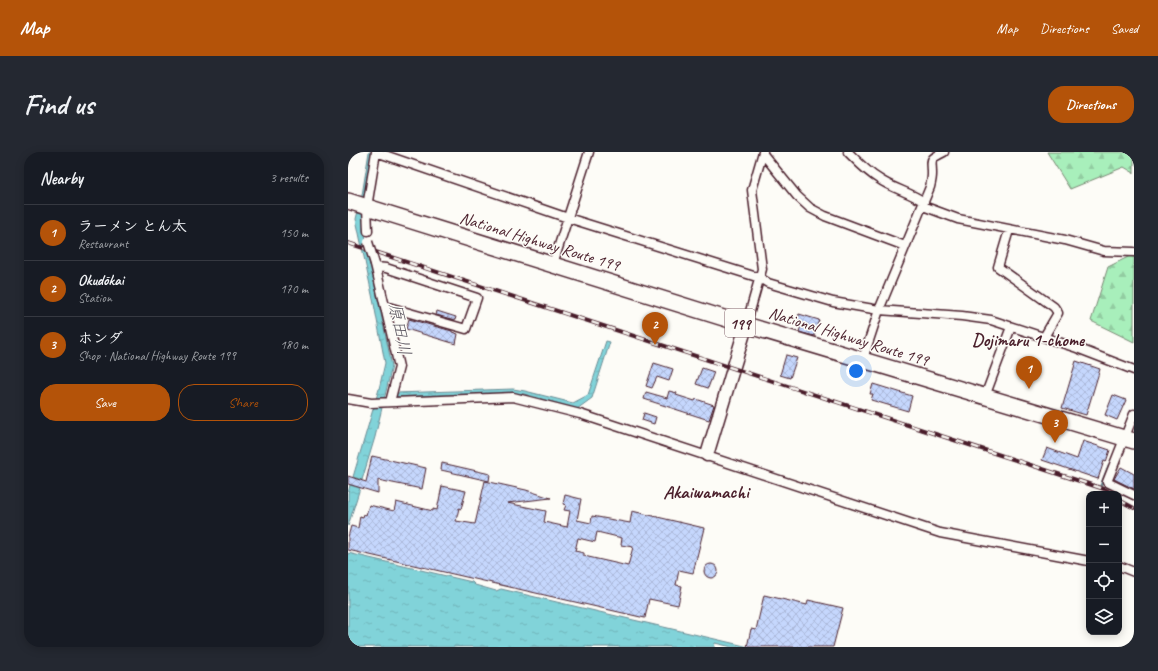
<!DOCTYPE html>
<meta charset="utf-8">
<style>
body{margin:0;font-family:Caveat,"Klee One",sans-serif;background:#242831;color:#f1f3f6}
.controls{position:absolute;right:12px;bottom:12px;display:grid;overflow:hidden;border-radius:8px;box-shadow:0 2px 10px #0003}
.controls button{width:36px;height:36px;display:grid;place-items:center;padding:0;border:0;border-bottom:1px solid #363941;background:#171b24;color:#f1f3f6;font:20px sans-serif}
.you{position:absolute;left:508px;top:219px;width:14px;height:14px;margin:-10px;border:3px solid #fff;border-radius:50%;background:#1a73e8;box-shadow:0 0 0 6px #1a73e833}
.badge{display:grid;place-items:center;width:26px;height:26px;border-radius:50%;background:#b45309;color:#fff;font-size:13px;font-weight:700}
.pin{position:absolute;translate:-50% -33px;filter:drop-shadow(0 1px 2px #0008)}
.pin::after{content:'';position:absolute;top:21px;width:14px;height:12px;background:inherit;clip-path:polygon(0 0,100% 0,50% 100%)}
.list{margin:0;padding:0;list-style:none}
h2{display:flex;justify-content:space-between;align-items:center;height:52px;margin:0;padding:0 16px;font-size:17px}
h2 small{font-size:13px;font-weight:400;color:#9ea1a6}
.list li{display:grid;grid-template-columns:26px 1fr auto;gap:12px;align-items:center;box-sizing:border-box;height:56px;padding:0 16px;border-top:1px solid #363941}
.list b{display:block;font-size:15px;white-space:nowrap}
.list p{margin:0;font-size:13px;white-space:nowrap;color:#9ea1a6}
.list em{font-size:13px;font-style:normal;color:#9ea1a6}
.actions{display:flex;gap:8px;padding:12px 16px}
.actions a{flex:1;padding:9px 0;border:1px solid #b45309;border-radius:16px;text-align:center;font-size:14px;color:#b45309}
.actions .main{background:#b45309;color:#fff}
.icon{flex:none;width:22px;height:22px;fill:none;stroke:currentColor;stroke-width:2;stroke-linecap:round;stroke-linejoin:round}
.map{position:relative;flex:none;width:786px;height:495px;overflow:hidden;border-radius:16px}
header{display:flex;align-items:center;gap:24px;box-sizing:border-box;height:56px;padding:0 20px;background:#b45309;color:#fff}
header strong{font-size:19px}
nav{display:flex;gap:22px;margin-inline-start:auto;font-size:14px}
.intro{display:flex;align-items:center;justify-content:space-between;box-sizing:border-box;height:96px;padding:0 24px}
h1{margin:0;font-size:28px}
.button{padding:10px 18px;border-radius:16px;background:#b45309;color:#fff;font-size:14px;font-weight:700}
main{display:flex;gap:24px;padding:0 24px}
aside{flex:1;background:#171b24;border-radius:16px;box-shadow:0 2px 10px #0003}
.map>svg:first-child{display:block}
</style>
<header>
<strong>Map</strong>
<nav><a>Map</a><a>Directions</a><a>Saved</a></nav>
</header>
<div class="intro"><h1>Find us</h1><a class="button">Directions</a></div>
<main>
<aside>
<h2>Nearby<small>3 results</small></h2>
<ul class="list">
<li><span class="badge">1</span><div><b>ラーメン とん太</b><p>Restaurant</p></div><em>150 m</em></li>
<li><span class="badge">2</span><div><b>Okudōkai</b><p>Station</p></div><em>170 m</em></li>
<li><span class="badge">3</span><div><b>ホンダ</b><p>Shop · National Highway Route 199</p></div><em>180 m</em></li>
</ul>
<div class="actions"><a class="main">Save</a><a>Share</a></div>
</aside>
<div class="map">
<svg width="786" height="495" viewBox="0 0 786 495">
<defs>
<pattern id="forest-firs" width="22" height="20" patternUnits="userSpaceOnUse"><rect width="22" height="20" fill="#a8efbb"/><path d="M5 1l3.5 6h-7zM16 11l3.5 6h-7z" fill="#92cca1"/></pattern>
<pattern id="water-ripples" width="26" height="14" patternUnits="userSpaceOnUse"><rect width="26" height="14" fill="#81d3d9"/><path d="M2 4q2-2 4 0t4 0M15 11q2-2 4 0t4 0" fill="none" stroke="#71b5ba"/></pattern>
<pattern id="building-cross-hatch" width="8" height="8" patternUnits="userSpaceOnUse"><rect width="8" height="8" fill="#c5d7fd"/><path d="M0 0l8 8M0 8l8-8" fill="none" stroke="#abb8d9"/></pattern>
</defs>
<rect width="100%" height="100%" fill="#fdfcf7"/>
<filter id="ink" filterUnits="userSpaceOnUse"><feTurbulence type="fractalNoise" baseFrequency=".025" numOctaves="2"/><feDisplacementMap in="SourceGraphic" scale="8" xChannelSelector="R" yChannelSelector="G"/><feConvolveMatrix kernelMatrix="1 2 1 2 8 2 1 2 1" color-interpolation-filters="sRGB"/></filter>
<g filter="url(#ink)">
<path fill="url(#forest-firs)" stroke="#798773" d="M699,0H786V21L776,15L722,37Z
M786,102V190L743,169L760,115Z"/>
<path fill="url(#water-ripples)" stroke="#6b8b93" d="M21,0H26L18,44L16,70L18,91L44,214L27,285L14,328L5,325L31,237L37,211L26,152L8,67L14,43Z
M258,189L262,190L244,246L229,257L176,242L164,241L47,245L48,241L165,237L177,239L225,251L240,243Z
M2,333L12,336L0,374V341Z
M0,401L124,430L127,433L148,439L153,437L401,495H384L367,491L366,495H0Z"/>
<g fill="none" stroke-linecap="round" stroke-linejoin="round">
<path stroke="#6b8b93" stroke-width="2.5" d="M753,333L761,313"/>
</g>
<path fill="url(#building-cross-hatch)" stroke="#4a1f2b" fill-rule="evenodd" d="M89,159L108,165L107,168L88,163Z
M451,162L471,168L466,184L451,180L454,170L449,168Z
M61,167L104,179V180L110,182L108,192L58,177Z
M438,203L449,206L442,226L432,223Z
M728,209L752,217L738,263L714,256Z
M306,211L325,217L321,229L309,225L304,236L298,234Z
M354,216L366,220L360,236L348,232Z
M525,232L564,244L560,259L523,248L525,242H522Z
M321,239L329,241L328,243L347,249L348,247L366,253L361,268L296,247L298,240L319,246Z
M765,243L778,248L769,268L757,263Z
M296,261L308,265L306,272L294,268Z
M735,289L762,298L758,310L756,309L750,327L694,308L699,296L729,307Z
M24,304L78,316L74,337L30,328V341L0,332V324L18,330Z
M94,311L142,322L141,329L93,318Z
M773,315L786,322V337L766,327Z
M137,329L178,338L203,346L159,351L198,359L196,370L219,375L222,359L216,358L218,353L215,352L217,343L233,347L229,368L243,371L244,364L282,371L284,359L356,376L345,421L331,418L328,433L334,434L330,453L301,447L297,466L0,398V385L3,374L10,376L12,364L15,365L16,362L18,363L21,353L46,359L48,350L85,359V357L89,358L94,334L118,339L113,357L111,356L108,369L127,372ZM249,380L274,386L273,393L285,395L280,414L236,404V401L227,399L230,386L247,390Z
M356 419a7 7 0 1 1 14 0a7 7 0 1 1-14 0Z
M416,443L459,453L460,448L495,456L485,495H399L403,477L408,478Z"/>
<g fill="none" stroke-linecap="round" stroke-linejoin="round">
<defs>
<path id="street" d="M28,0L220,66L412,126L420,131L485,150L531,158L614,164L643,168L729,196L786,218
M500,0C510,10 519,20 531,27C545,37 562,40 576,50
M415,2L449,44L462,56L477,64L557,94
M575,54L610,67L717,88L756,99L786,100
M661,78L650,115L706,155L710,161L696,185
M20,79L19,55L28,0
M27,112L51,215L42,250
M28,115L38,116L129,146L118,177L37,154
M204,115L241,0
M397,177L414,117L404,38L415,0
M512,216L531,158L582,35C583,31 584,26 584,22C584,6 580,8 596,0
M0,247L23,251L165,245L232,262L592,381L741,409
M636,247L663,175
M786,262L759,330L786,343
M771,414L786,420"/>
<path id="secondary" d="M359,303L396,181"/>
<path id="highway" d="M0,49L398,173L786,289"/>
</defs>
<use href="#street" stroke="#4a1f2b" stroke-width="11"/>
<use href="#secondary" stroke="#4a1f2b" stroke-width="15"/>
<use href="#highway" stroke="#4a1f2b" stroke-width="18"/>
<use href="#street" stroke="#fdfcf7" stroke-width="8"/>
<use href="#secondary" stroke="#fdfcf7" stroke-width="12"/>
<use href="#highway" stroke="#fdfcf7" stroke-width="15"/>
<defs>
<path id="rail" d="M0,91L652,303L756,337L767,342
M771,348L786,356"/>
</defs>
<use href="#rail" stroke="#4a1f2b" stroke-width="4"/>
<use href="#rail" stroke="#fdfcf7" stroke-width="2.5" stroke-dasharray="8" stroke-linecap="butt"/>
<defs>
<path id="street-bridge" d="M20,90L27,112"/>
</defs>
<use href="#street-bridge" stroke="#4a1f2b" stroke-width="11" stroke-linecap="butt"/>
<use href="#street-bridge" stroke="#fdfcf7" stroke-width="8"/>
</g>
</g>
<g text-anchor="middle" stroke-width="3" stroke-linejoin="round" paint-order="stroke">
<rect fill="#fdfcf7" stroke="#806168" stroke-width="1" x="377" y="157" width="30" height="28" rx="3"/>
<g font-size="16" font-weight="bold" fill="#4a1f2b">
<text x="392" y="177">199</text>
</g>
<g font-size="17" fill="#4a1f2b" stroke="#fdfcf7">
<text transform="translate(192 89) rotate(17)" y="6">National Highway Route 199</text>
<text transform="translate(501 184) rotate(17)" y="6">National Highway Route 199</text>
</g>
<g font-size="18" font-style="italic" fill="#5a555f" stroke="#fdfcf7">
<text transform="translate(52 177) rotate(79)" y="6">原田川</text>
</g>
<g font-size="18" font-weight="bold" fill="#4a1f2b" stroke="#fdfcf7">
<text x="680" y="194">Dojimaru 1-chome</text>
</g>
<g font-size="19" font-weight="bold" fill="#4a1f2b" stroke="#fdfcf7">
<text x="358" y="346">Akaiwamachi</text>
</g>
</g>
</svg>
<div class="controls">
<button>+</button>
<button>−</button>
<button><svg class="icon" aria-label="locate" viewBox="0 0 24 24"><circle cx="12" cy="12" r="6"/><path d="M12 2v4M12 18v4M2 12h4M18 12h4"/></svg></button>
<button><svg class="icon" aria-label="layers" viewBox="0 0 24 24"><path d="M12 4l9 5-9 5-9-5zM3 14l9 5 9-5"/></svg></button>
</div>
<div class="you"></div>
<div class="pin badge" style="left:681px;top:237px">1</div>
<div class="pin badge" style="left:307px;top:193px">2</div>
<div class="pin badge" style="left:707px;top:291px">3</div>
</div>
</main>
